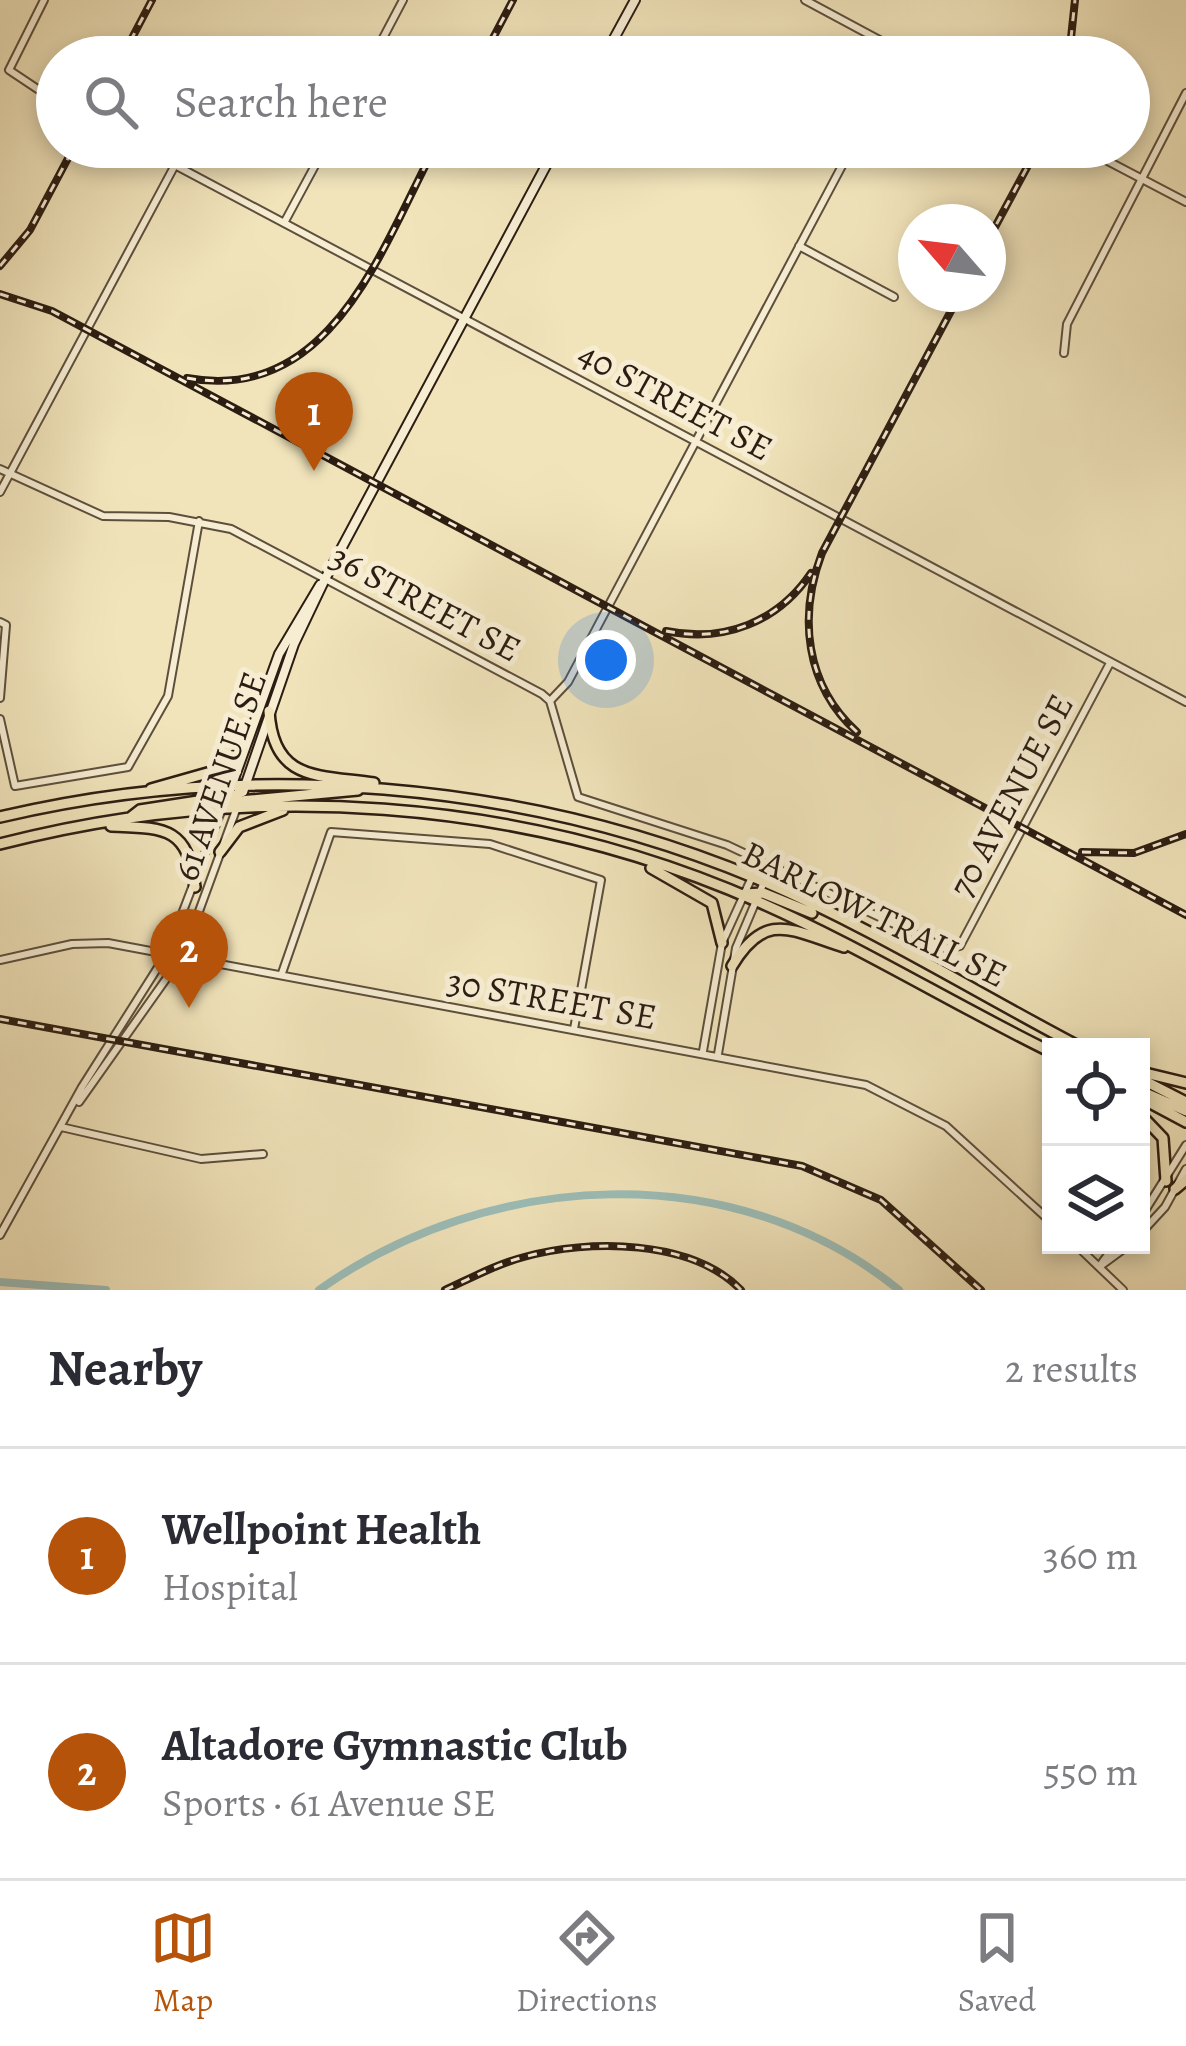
<!DOCTYPE html>
<meta charset="utf-8">
<style>
body{margin:0;font-family:Alegreya,serif;background:#f2f2f3;color:#2b2b33}
.controls{position:absolute;right:36px;bottom:36px;display:grid;overflow:hidden;border-radius:0px;box-shadow:0 6px 18px #0003}
.controls button{width:108px;height:108px;display:grid;place-items:center;padding:0;border:0;border-bottom:3px solid #e1e1e2;background:#fff;color:#2b2b33;font:60px sans-serif}
.compass{position:absolute;left:898px;top:204px;width:108px;height:108px;border-radius:50%;background:#fff;box-shadow:0 6px 18px #0003;rotate:298deg}
.you{position:absolute;left:606px;top:660px;width:42px;height:42px;margin:-30px;border:9px solid #fff;border-radius:50%;background:#1a73e8;box-shadow:0 0 0 18px #1a73e833}
.badge{display:grid;place-items:center;width:78px;height:78px;border-radius:50%;background:#b45309;color:#fff;font-size:39px;font-weight:700}
.pin{position:absolute;translate:-50% -99px;filter:drop-shadow(0 3px 6px #0008)}
.pin::after{content:'';position:absolute;top:63px;width:42px;height:36px;background:inherit;clip-path:polygon(0 0,100% 0,50% 100%)}
.list{margin:0;padding:0;list-style:none}
h2{display:flex;justify-content:space-between;align-items:center;height:156px;margin:0;padding:0 48px;font-size:51px}
h2 small{font-size:39px;font-weight:400;color:#7c7c81}
.list li{display:grid;grid-template-columns:78px 1fr auto;gap:36px;align-items:center;box-sizing:border-box;height:216px;padding:0 48px;border-top:3px solid #e1e1e2}
.list b{display:block;font-size:45px;white-space:nowrap}
.list p{margin:0;font-size:39px;white-space:nowrap;color:#7c7c81}
.list em{font-size:39px;font-style:normal;color:#7c7c81}
.icon{flex:none;width:66px;height:66px;fill:none;stroke:currentColor;stroke-width:2;stroke-linecap:round;stroke-linejoin:round}
.map{position:relative;flex:none;width:1186px;height:1290px;overflow:hidden}
.search{position:absolute;background:#fff;box-shadow:0 6px 18px #0003;left:36px;right:36px;top:36px;height:132px;display:flex;align-items:center;gap:30px;box-sizing:border-box;padding:0 42px;border-radius:66px;color:#7c7c81;font-size:45px}
.sheet{height:588px;background:#fff}
nav{display:flex;justify-content:space-around;align-items:center;box-sizing:border-box;height:168px;border-top:3px solid #e1e1e2;background:#fff;font-size:33px;color:#7c7c81}
nav a{display:grid;justify-items:center;gap:6px}
nav .on{color:#b45309}
.map>svg:first-child{display:block}
</style>
<div class="map">
<svg width="1186" height="1290" viewBox="0 0 1186 1290">
<rect width="100%" height="100%" fill="#f1e4bb"/>
<filter id="stains"><feTurbulence type="fractalNoise" baseFrequency=".00167" numOctaves="4"/><feColorMatrix values="0 0 0 0 .2 0 0 0 0 .09 0 0 0 0 .02 0 0 0 .5 -.17"/></filter>
<radialGradient id="worn" r=".72"><stop offset=".6" stop-color="#630" stop-opacity="0"/><stop offset="1" stop-color="#630" stop-opacity=".3"/></radialGradient>
<g fill="none" stroke-linecap="round" stroke-linejoin="round">
<path stroke="#9cbdb7" stroke-width="8" d="M0,1282L106,1290
M319,1290C488,1170 733,1155 899,1290"/>
<defs>
<path id="street" d="M44,0L9,70L57,102
M805,0L911,57
M373,57L403,0
M141,147L1186,702
M1081,147L1186,202
M284,223L325,147
M799,246L894,297
M1064,353L1067,324L1186,93
M0,469L103,516L169,517L231,529L542,694L550,701L578,797L727,845L947,949L960,946L1110,663
M0,492L175,165
M0,622L6,625L0,698
M550,701L568,682L852,147
M0,719L15,786L128,767L168,696L199,521
M0,960L72,944L108,943L866,1085L946,1126L1051,1222
M282,973L331,832L490,844L601,880L574,1029
M703,1051L722,943L752,877
M718,1054L736,948L764,882
M79,1102L183,955L236,810
M61,1127L201,1159L263,1154
M1141,1217L1186,1145
M1141,1233L1165,1207L1186,1169
M0,1235L82,1087L167,953L222,809
M1076,1245L1123,1290
M1101,1264L1115,1245
M1099,1267L1129,1245"/>
<path id="secondary" d="M604,57L635,0
M230,790L279,654L320,585
M243,792L294,644L325,579L556,147"/>
<path id="primary" d="M269,711C273,781 317,775 374,783
M151,789L218,770L243,750
M223,808L229,802L358,790
M0,817C248,758 523,781 758,879C867,925 975,992 1080,1047
M131,817L140,810L237,795L244,787
M111,826C164,828 188,826 195,887
M0,844C250,779 521,797 759,902C859,946 953,1004 1051,1052
M220,852L239,827L283,810
M651,868L712,903L722,943
M744,894L763,893L812,913
M732,966C766,909 792,931 844,947
M1141,1072L1186,1083
M1141,1079L1186,1102
M1141,1091L1186,1111
M1141,1098L1186,1122
M1141,1115L1163,1138L1166,1181
M1175,1189L1186,1180"/>
</defs>
<use href="#street" stroke="#5d4f3c" stroke-width="10"/>
<use href="#secondary" stroke="#2c1d12" stroke-width="12"/>
<use href="#primary" stroke="#2c1d12" stroke-width="14"/>
<use href="#street" stroke="#f6edd3" stroke-width="6"/>
<use href="#secondary" stroke="#f6edd3" stroke-width="8"/>
<use href="#primary" stroke="#f1e4bb" stroke-width="9"/>
<defs>
<path id="rail" d="M122,57L152,0
M483,57L513,0
M1069,57L1075,0
M988,240L1038,147
M0,266L30,230L74,147
M0,294L52,311L1186,915
M187,378C331,404 381,249 435,147
M666,631C724,643 778,622 811,573
M857,732C805,685 798,616 822,553L960,294
M1082,852L1134,853L1186,834
M0,1019L802,1166L881,1200L981,1290
M445,1290C471,1278 497,1264 524,1257C588,1239 692,1239 741,1290"/>
</defs>
<use href="#rail" stroke="#2c1d12" stroke-width="8"/>
<use href="#rail" stroke="#f6edd3" stroke-width="3" stroke-dasharray="9" stroke-linecap="butt"/>
</g>
<g text-anchor="middle" stroke-width="10" stroke-linejoin="round" paint-order="stroke">
<g font-size="36" fill="#2c1d12" stroke="#f6edd3">
<text transform="translate(676 400) rotate(28)" y="13">40 STREET SE</text>
<text transform="translate(426 602) rotate(28)" y="13">36 STREET SE</text>
<text transform="translate(219 776) rotate(-71)" y="13">61 AVENUE SE</text>
<text transform="translate(1010 795) rotate(-62)" y="13">70 AVENUE SE</text>
<text transform="translate(875 913) rotate(26)" y="13">BARLOW TRAIL SE</text>
<text transform="translate(552 998) rotate(10)" y="13">30 STREET SE</text>
</g>
</g>
<rect width="100%" height="100%" filter="url(#stains)"/>
<rect width="100%" height="100%" fill="url(#worn)"/>
</svg>
<div class="controls">
<button><svg class="icon" aria-label="locate" viewBox="0 0 24 24"><circle cx="12" cy="12" r="6"/><path d="M12 2v4M12 18v4M2 12h4M18 12h4"/></svg></button>
<button><svg class="icon" aria-label="layers" viewBox="0 0 24 24"><path d="M12 4l9 5-9 5-9-5zM3 14l9 5 9-5"/></svg></button>
</div>
<svg class="compass" viewBox="-18 -18 36 36"><path d="M0-13l5 13h-10z" fill="#e53935"/><path d="M0 13l5-13h-10z" fill="#7c7c81"/></svg>
<div class="you"></div>
<div class="pin badge" style="left:314px;top:471px">1</div>
<div class="pin badge" style="left:189px;top:1008px">2</div>
<div class="search"><svg class="icon" aria-label="search" viewBox="0 0 24 24"><circle cx="10" cy="10" r="6"/><path d="M15 15l6 6"/></svg>Search here</div>
</div>
<section class="sheet">
<h2>Nearby<small>2 results</small></h2>
<ul class="list">
<li><span class="badge">1</span><div><b>Wellpoint Health</b><p>Hospital</p></div><em>360 m</em></li>
<li><span class="badge">2</span><div><b>Altadore Gymnastic Club</b><p>Sports · 61 Avenue SE</p></div><em>550 m</em></li>
</ul>
</section>
<nav>
<a class="on"><svg class="icon" aria-label="map" viewBox="0 0 24 24"><path d="M3 6l6-2 6 2 6-2v14l-6 2-6-2-6 2zM9 4v14M15 6v14"/></svg>Map</a>
<a><svg class="icon" aria-label="directions" viewBox="0 0 24 24"><path d="M12 3l9 9-9 9-9-9zM9 14v-3h6M13 9l2 2-2 2"/></svg>Directions</a>
<a><svg class="icon" aria-label="saved" viewBox="0 0 24 24"><path d="M7 4h10v16l-5-4-5 4z"/></svg>Saved</a>
</nav>
